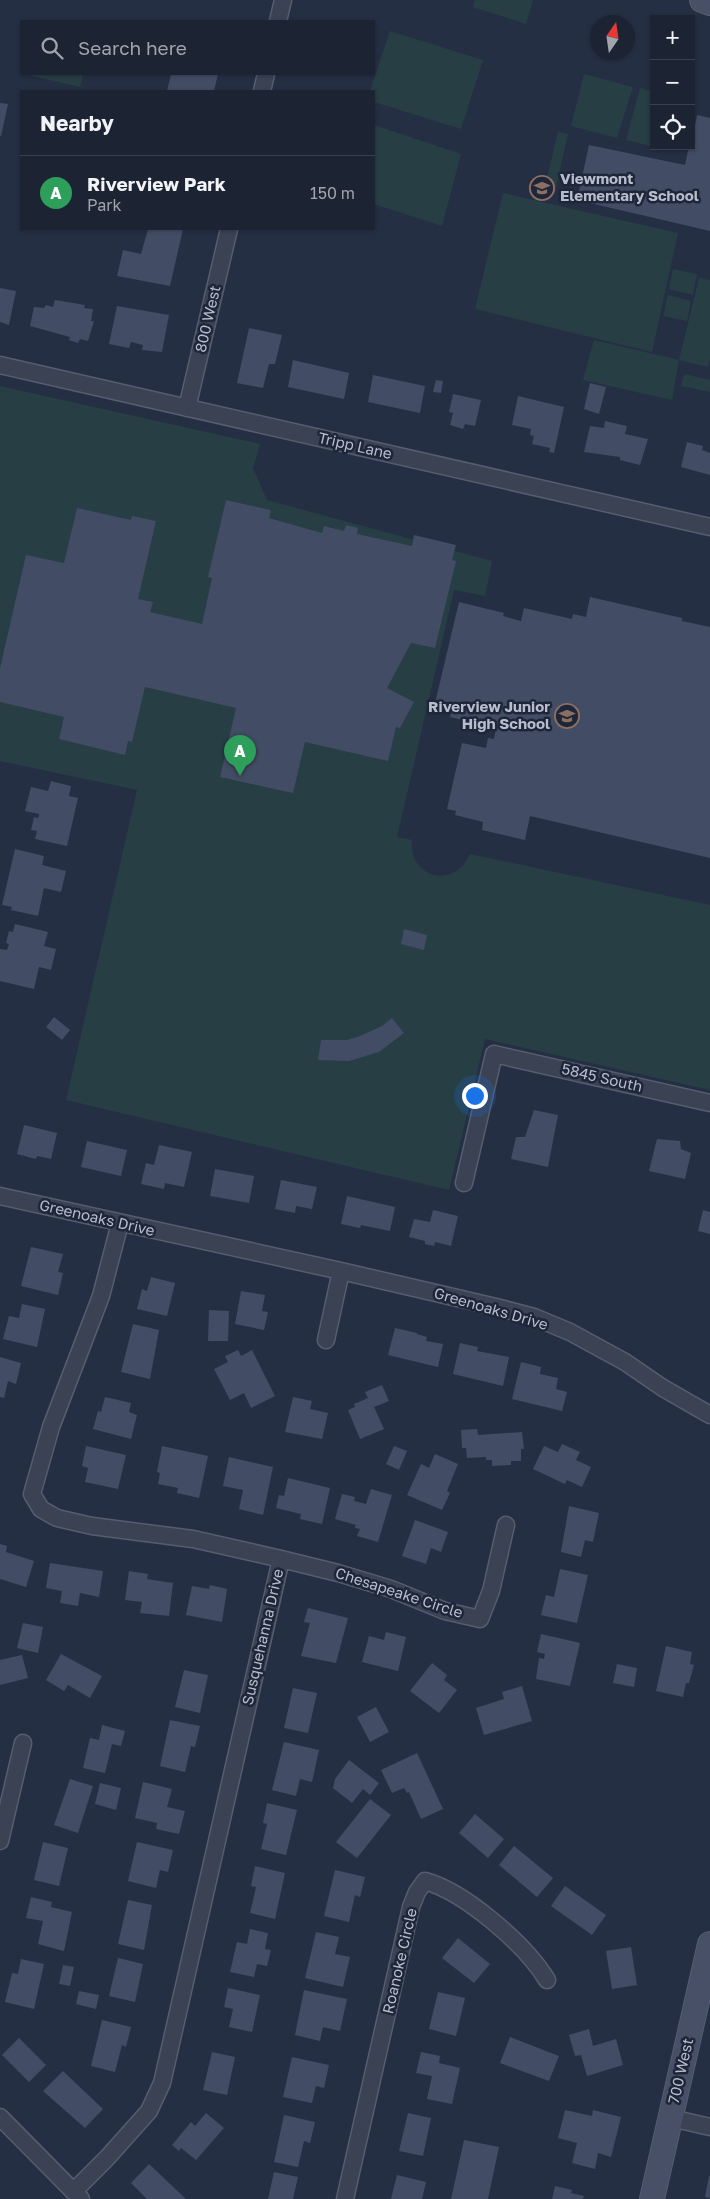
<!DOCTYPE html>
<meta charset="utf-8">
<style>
body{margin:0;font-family:"Golos Text",sans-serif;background:#252b3b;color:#f1f3f6}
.controls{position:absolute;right:15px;top:15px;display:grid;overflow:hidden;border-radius:0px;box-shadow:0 1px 4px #0004}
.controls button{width:45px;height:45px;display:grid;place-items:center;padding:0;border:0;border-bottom:1px solid #3a404e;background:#1c2333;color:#f1f3f6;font:25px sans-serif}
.compass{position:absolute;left:590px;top:15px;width:45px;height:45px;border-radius:50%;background:#1c2333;box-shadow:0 1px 4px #0004;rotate:13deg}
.you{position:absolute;left:474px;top:1095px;width:18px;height:18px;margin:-12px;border:4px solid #fff;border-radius:50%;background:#1a73e8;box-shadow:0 0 0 8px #1a73e833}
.badge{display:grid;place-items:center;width:32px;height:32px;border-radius:50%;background:#8c9099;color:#fff;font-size:16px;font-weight:700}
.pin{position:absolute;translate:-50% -41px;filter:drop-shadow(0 1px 2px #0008)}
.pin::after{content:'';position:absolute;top:26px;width:18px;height:15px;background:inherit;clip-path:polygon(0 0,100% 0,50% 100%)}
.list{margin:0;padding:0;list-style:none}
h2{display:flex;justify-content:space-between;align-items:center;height:65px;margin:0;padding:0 20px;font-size:21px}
h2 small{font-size:16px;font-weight:400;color:#a0a4ac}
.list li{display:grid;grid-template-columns:32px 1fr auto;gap:15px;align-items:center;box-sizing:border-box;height:75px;padding:0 20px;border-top:1px solid #3a404e}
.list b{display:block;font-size:19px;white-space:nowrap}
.list p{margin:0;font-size:16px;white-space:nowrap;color:#a0a4ac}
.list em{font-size:16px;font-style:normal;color:#a0a4ac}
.icon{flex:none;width:28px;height:28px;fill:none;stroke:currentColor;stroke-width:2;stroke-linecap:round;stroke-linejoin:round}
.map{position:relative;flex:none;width:710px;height:2199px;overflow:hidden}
.search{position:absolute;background:#1c2333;box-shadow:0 1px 4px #0004;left:20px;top:20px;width:355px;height:55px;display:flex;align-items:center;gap:12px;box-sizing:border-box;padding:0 18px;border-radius:0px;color:#a0a4ac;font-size:19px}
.panel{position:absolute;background:#1c2333;box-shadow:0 1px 4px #0004;left:20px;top:90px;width:355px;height:140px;border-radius:0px}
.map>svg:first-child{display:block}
</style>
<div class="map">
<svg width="710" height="2199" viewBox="0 0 710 2199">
<rect width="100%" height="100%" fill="#252f44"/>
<path fill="#273e45" d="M475,0H533L526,24L473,7Z
M390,31L483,60L461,129L374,102V91H370Z
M24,74H83L80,87Z
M584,74L633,87L617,138L571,126Z
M640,88L654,92V136L651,146L626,140Z
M374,125L461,154L442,226L374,204Z
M558,132L568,134L555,192L544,190Z
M503,193L678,233L652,352L475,309Z
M673,269L697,274L693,295L669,289Z
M699,278L710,280V359L708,367L679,360L672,400L583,380L594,340L679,360Z
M668,295L691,301L687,321L663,316Z
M684,374L710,380V392L681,386Z
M0,386L260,444L253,468L267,500L492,561L485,596L454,590L397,837L412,840C408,878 455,890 470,854L710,905V1090L485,1039L449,1190L66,1100L137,790L0,761Z"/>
<path fill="#424c64" d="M171,74H218L214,91H167Z
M0,103L8,104L1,136H0Z
M697,115L710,118V231L577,200L589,145L685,165L689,146H691Z
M148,229H183L170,286L117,276L123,250L141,254Z
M0,288L16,291L9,325L0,322Z
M55,300L85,305L84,308L93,309L91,321H94L88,341L80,339L78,343L69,340L70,337L30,326L34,307L44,308L46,305L53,307Z
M117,306L169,315L162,352L142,350L143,345L131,342L129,348L109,344Z
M249,328L282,335L275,364H269L263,388L237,383Z
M293,360L349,373L344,399L288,387Z
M373,375L425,386L420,413L368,402Z
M436,380L443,381L441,393L433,392Z
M590,383L606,387L599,414L584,409Z
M453,394L481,400L475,426L465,424L463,429L450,425L453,413L449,412Z
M518,396L564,407L554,453L549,452L550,448L532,444L534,436L530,435L531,429L512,425Z
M605,421L627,426L625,434L648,439L640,465L620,460V457L584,452L590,426L604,428Z
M687,442L703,446L702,450L710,453V475L681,467Z
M226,500L271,510L269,518L322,533L324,526L344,531L346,525L358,528L357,534L412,546L414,535L456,545L452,560L456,561L435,648L411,643L387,688L414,702L400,728L396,727L388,761L305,742L293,793L220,777L236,708L145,687L132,742L128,741L125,755L59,739L64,717L0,702V668L26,555L64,563L77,508L131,520L132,516L156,521L138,599L153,602L150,612L202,624L212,578L208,577Z
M590,597L682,618V621L710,627V858L530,816L525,840L482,830L483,822L455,815L456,811L447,809L462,743L486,748L488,738L494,739L496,728L450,717L453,707L435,703L459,602L504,613L503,616L521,621L524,608L572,619L573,614L586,617Z
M51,781L71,786L69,796L78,798L67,846L35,839L37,831L31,830L34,817L38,818L39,814L25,811L31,787L48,791Z
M15,849L44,856L42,865L66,871L61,892L44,888L38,916L11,910L12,907L2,905Z
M15,924L48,932L44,946L56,949L51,970L39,967L34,989L0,981V949L7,950L9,944L6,943L9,931L13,932Z
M404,929L427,935L424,950L401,944Z
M54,1017L70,1030L62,1040L46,1027Z
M392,1018L404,1033L379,1052L349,1061L318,1060L321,1040H347L360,1036L382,1026Z
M534,1110L558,1115L548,1167L511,1159L516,1137H525Z
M24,1125L57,1133L51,1159L37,1156L36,1159L17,1154Z
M657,1139L680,1141L681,1149L691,1153L685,1179L649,1171Z
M87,1141L127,1150L121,1176L81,1167Z
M159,1145L192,1152L184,1187L165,1183L164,1189L141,1184L146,1163L154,1165Z
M215,1169L254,1176L249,1203L210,1196Z
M281,1180L317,1187L312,1209L296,1206L295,1213L275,1209Z
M347,1196L395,1207L390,1231L361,1225L360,1228L341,1224Z
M433,1210L458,1216L451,1246L435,1242L434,1246L425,1244V1241L409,1237L414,1219L430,1222Z
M703,1210L710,1212V1234L698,1231Z
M31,1247L63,1254L58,1272L63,1273L58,1295L21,1286Z
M151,1277L175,1283L167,1316L137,1309L142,1289L147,1291Z
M241,1291L265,1295L262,1311L268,1312L264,1330L235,1324Z
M22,1304L45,1309L37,1347L3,1339L9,1316L19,1318Z
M209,1310L229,1311L228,1341H208Z
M133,1324L159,1330L150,1379L121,1372Z
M395,1328L417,1333V1334L427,1337L426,1341L443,1344L438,1367L388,1355Z
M460,1343L478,1347L477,1351L509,1357L503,1386L453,1374Z
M238,1350L241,1356L252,1350L275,1396L251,1408L244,1393L230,1400L214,1369L228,1362L225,1356Z
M0,1357L21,1363L16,1384L8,1381L4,1398L0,1397Z
M521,1362L541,1367L540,1374L558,1378L556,1389L567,1392L562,1411L512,1399Z
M382,1385L389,1401L374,1407L384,1429L360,1439L348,1410L355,1407L354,1404L368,1398L365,1392Z
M105,1397L131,1403L129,1412L137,1415L131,1439L93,1429L98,1411L101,1412Z
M293,1397L312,1401L310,1409L328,1413L322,1439L285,1432Z
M477,1429L478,1435L522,1432L524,1449H521V1461H511V1465L492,1466V1460H486V1457L467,1458L466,1448H462L461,1430Z
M562,1444L580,1452L576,1460L591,1467L582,1487L567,1480L565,1484L533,1469L544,1446L558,1452Z
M86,1446L126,1455L118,1489L85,1482L88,1468L82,1466Z
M162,1446L208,1456L199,1498L177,1493L178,1488L158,1484L160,1473L157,1472Z
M394,1446L407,1451L399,1470L386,1464Z
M435,1454L458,1464L447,1491L450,1493L442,1510L407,1495L421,1464L429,1468Z
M229,1457L273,1467L263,1515L239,1509L243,1490L223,1486Z
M288,1478L330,1488L322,1524L300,1519L301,1514L276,1508L279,1495L284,1496Z
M371,1489L392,1495L378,1542L357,1536L360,1529L355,1528L356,1525L335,1519L342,1494L355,1497L354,1501L366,1504Z
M569,1506L599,1513L593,1542L585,1540L581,1557L561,1552Z
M415,1520L448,1532L441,1552L431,1548L426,1564L402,1556Z
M0,1544L7,1546L6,1552L34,1561L26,1587L0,1579Z
M50,1563L103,1571L99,1597L80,1593L78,1606L60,1603L62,1591L46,1588Z
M560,1569L588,1575L577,1623L541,1615L546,1595L554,1597Z
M129,1571L148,1574L147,1579L173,1583L169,1616L140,1613L142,1602L125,1600Z
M210,1585L227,1589L222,1622L186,1615L192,1586L209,1589Z
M308,1608L348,1618L336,1663L301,1656L310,1623L304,1622Z
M23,1623L43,1627L38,1653L17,1648Z
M386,1632L406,1637L398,1671L362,1662L369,1636L384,1640Z
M541,1634L580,1643L570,1686L536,1679L539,1658L544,1659L545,1654L537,1652Z
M666,1646L692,1652L690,1664L694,1665L689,1683H686L683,1697L656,1691Z
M61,1654L102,1676L90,1698L68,1685L64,1691L46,1680Z
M22,1655L28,1678L0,1685V1660Z
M432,1663L447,1675L444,1680L457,1690L439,1713L410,1691Z
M617,1664L637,1668L634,1687L613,1683Z
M184,1670L208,1675L200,1713L175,1707Z
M522,1686L532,1721L484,1735L476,1708L504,1699L502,1692Z
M293,1688L317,1693L308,1733L284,1728Z
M376,1707L389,1732L370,1742L357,1717Z
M170,1720L200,1726L195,1747L191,1746L185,1772L160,1766Z
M102,1725L125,1731L121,1746L112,1744L105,1773L83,1768L90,1738L99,1740Z
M284,1742L319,1750L312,1782L300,1779L296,1796L272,1790Z
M417,1753L443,1809L421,1819L409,1792L407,1793L404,1788L392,1793L381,1770Z
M349,1760L379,1783L370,1795L363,1789L352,1803L333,1788L335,1779Z
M70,1779L93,1786L78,1833L54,1825Z
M143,1782L172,1789L167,1807L185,1811L179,1834L156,1829L157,1823L135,1818Z
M100,1783L121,1788L116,1810L95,1804Z
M370,1799L391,1815L357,1858L336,1842Z
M267,1803L297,1810L286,1855L261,1849L267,1824L263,1823Z
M475,1814L504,1839L488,1858L459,1833Z
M43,1842L68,1848L59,1886L34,1880Z
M137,1842L173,1850L168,1872L160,1870L156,1888L128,1881Z
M514,1846L553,1878L537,1897L499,1865Z
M255,1866L285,1873L275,1919L250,1913L256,1887L251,1886Z
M335,1870L365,1877L360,1897L355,1895L349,1922L324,1916Z
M565,1886L606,1915L592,1935L551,1906Z
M31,1897L52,1902L51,1907L72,1912L64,1951L38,1944L43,1921L26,1918Z
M128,1900L152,1905L144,1950L118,1944Z
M250,1929L268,1933L265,1949L271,1950L267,1966L257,1964L254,1977L230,1972L237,1942L247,1944Z
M316,1932L339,1937L335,1954L350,1957L343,1987L305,1978Z
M458,1938L490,1964L474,1983L442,1958Z
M631,1947L637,1985L612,1989L606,1951Z
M118,1958L143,1964L135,2002L109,1996Z
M21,1959L44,1964L34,2009L5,2002L12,1973L18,1974Z
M63,1965L74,1967L70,1986L59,1984Z
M228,1988L260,1995L252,2032L229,2027L233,2009L224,2007Z
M304,1990L347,1999L340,2031L323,2027L320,2041L295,2035Z
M79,1991L99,1995L96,2009L76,2004Z
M438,1992L465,1998L456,2036L429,2029Z
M102,2020L131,2027L126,2047L122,2045L115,2072L91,2066Z
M589,2029L593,2046L616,2039L623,2065L587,2076L581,2055L575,2056L569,2035Z
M510,2037L559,2056L549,2081L500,2063Z
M19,2038L46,2065L29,2082L2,2055Z
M212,2052L235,2057L227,2095L203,2090Z
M421,2052L440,2056L439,2063L460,2068L452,2104L427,2099L432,2076L416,2073Z
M292,2057L329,2065L324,2088L316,2086L312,2103L283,2097Z
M63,2071L103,2109L85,2128L43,2091Z
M565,2110L592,2116L593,2110L621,2117L611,2157L598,2153L595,2169L572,2163L577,2143L558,2138Z
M206,2113L224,2128L196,2160L181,2148L179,2151L172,2145L191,2122L195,2126Z
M408,2113L431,2118L423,2156L399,2151Z
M284,2115L315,2122L310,2143L304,2141L298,2167L274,2162Z
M464,2140L499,2147L488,2199H451Z
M149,2164L186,2199H147L131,2183Z
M274,2172L298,2177L293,2199H268Z
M397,2175L426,2182L422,2199H391Z
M709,2176H710V2198L705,2197Z
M555,2186L572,2190L571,2193L584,2196L583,2199H552Z"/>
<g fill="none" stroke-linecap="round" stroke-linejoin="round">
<defs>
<path id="street" d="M278,21L283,0
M262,91L266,74
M0,365L710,527
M187,408L229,229
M464,1183L494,1054L710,1103
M0,1196L341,1271L496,1307L534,1317L570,1332L625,1362L663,1388L710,1415
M120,1223L101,1296L51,1427L32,1494L41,1509L57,1518L92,1526L193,1539L281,1559L338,1573L391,1589L445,1611L480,1619L491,1591L506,1525
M326,1340L341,1271
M0,1841L23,1743
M0,2117L81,2199
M671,2118L710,2127
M74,2191L107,2158L149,2111L162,2083L281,1559
M345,2199L411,1907L417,1892L425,1881C465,1892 526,1945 547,1980"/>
<path id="secondary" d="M702,0L710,3
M652,2199L710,1944"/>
</defs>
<use href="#street" stroke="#555d6e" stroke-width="19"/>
<use href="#secondary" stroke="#555d6e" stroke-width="26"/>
<use href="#street" stroke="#3a4254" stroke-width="16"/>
<use href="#secondary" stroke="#485067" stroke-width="24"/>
</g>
<defs>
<symbol id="school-ring" viewBox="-11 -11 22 22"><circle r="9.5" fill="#1e2739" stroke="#8d6e63" stroke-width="1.5"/><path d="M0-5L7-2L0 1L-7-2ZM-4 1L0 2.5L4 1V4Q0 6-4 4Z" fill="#8d6e63"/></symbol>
</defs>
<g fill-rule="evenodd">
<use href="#school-ring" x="528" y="174" width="28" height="28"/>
<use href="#school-ring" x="553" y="702" width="28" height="28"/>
</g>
<g text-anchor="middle" stroke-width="5" stroke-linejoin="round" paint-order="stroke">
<g font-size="15" font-weight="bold" fill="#b7bdcd" stroke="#1e2739" text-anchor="start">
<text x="560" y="184">Viewmont<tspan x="560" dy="17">Elementary School</tspan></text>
<text x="550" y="712" text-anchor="end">Riverview Junior<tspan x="550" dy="17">High School</tspan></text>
</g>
<g font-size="15" fill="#b7bdcd" stroke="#1e2739">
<text transform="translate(208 319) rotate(-77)" y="5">800 West</text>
<text transform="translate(355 446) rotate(13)" y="5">Tripp Lane</text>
<text transform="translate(602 1078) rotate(13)" y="5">5845 South</text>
<text transform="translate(97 1218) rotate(13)" y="5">Greenoaks Drive</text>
<text transform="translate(491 1309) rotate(16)" y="5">Greenoaks Drive</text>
<text transform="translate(399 1593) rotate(18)" y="5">Chesapeake Circle</text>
<text transform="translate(263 1637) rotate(-77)" y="5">Susquehanna Drive</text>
<text transform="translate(400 1961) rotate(-77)" y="5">Roanoke Circle</text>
<text transform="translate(681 2071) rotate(-77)" y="5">700 West</text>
</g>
</g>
</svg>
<div class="controls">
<button>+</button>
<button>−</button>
<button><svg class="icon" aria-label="locate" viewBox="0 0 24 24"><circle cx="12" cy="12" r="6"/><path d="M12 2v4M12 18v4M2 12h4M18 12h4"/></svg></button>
</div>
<svg class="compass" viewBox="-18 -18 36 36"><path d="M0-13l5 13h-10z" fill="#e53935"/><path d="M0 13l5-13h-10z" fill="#a0a4ac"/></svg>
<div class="you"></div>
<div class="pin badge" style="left:240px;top:776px;background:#2e9e5b">A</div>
<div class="search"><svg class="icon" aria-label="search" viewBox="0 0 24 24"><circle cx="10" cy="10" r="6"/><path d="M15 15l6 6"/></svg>Search here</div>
<section class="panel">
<h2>Nearby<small></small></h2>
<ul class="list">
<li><span class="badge" style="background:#2e9e5b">A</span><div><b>Riverview Park</b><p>Park</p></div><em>150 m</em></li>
</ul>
</section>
</div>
